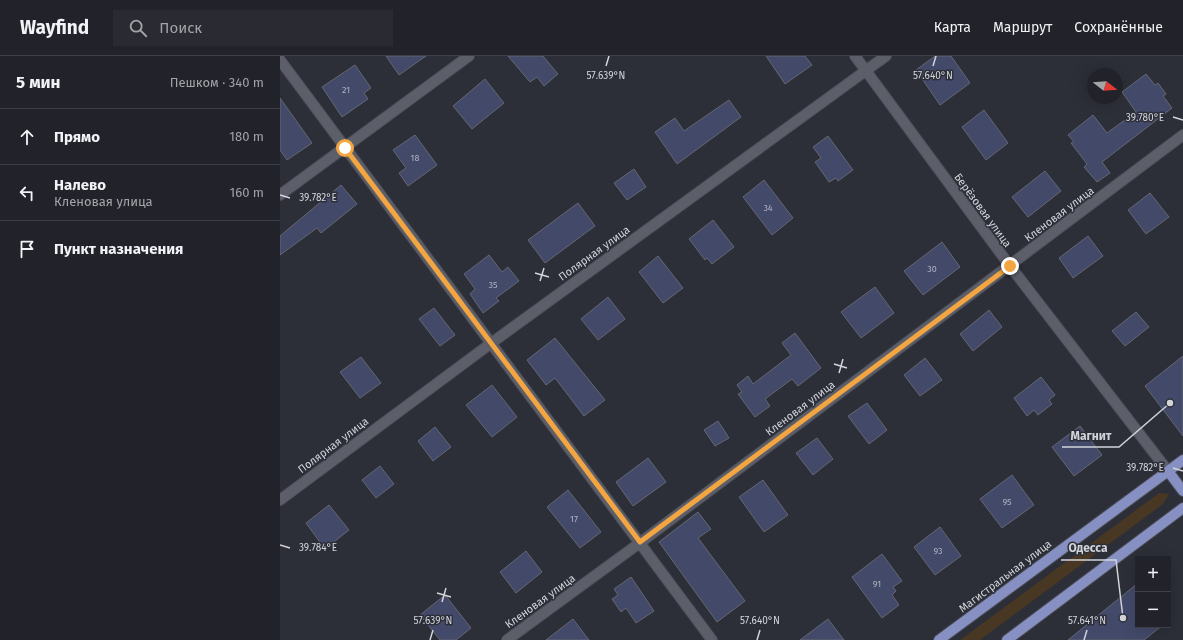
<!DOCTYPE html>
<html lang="ru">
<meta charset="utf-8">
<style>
body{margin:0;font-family:"Fira Sans",sans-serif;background:#292a32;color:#f1f3f6}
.controls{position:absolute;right:12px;bottom:12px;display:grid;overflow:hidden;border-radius:0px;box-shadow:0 4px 16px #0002}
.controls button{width:36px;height:36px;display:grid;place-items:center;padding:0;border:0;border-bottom:1px solid #3e3f47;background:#21222a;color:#f1f3f6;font:20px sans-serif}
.compass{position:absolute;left:807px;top:12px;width:36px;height:36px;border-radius:50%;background:#21222a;box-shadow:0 4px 16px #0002;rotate:107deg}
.stop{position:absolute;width:12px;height:12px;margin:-9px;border:3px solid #f2a541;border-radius:50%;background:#fff}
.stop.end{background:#f2a541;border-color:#fff;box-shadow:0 1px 4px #0008}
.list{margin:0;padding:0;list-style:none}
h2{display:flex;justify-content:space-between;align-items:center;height:52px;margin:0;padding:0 16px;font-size:17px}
h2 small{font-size:13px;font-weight:400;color:#a2a4a8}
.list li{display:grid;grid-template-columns:26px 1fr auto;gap:12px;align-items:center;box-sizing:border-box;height:56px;padding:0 16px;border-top:1px solid #3e3f47}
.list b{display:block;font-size:15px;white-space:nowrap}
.list p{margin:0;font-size:13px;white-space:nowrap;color:#a2a4a8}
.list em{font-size:13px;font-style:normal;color:#a2a4a8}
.icon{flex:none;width:22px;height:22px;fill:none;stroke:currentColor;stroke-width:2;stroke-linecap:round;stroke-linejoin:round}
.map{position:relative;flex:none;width:903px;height:584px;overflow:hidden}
header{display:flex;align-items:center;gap:24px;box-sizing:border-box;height:56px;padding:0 20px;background:#21222a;border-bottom:1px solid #3e3f47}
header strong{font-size:19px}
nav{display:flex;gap:22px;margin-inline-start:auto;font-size:14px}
.search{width:280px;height:36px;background:#292a32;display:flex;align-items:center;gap:10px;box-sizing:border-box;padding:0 14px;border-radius:0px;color:#a2a4a8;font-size:15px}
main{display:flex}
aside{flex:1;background:#21222a}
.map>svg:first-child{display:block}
</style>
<header>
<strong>Wayfind</strong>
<div class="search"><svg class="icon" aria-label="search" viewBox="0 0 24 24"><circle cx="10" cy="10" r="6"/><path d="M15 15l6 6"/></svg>Поиск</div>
<nav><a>Карта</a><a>Маршрут</a><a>Сохранённые</a></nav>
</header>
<main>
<aside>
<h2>5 мин<small>Пешком · 340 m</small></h2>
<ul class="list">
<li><svg class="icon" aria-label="ahead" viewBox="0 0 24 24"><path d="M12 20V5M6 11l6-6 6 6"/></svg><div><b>Прямо</b></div><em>180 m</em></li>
<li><svg class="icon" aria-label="left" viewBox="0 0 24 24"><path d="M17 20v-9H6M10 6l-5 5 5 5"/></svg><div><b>Налево</b><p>Кленовая улица</p></div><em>160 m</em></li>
<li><svg class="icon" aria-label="arrive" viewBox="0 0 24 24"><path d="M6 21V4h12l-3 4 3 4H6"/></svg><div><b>Пункт назначения</b></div></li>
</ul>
</aside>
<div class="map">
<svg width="903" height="584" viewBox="0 0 903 584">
<rect width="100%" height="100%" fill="#2c2e38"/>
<path fill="#483723" d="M879,437L889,438L883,448L700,584H680Z"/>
<path fill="#434969" stroke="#656772" d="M106,0H146L119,19Z
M228,0H263L278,18L264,30L257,21L250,26Z
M486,0H525L532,9L505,28Z
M655,0H671L690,27L660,49L636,14Z
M75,9L91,32L84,37L88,43L62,61L42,31Z
M866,18L875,29L878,27L886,38L883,40L892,52L822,106L830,117L817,126L804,111L807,108L791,87L794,86L788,79L813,59L827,77L856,56L842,36Z
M205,23L224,47L192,73L173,50Z
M0,42L32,87L7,104L0,94Z
M449,44L461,61L397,108L375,76L395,62L404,75Z
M704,54L728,87L706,104L682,71Z
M135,79L157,109L128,130L119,117L126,112L113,94Z
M548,80L573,114L558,125L556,122L549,126L535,106L541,102L533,91Z
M354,113L366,131L347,144L334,127Z
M765,115L781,135L748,161L732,141Z
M484,124L513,162L492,179L463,141Z
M61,129L77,148L41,177L37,172L0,199V180Z
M870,137L889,161L866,178L848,154Z
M298,147L315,170L265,207L248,184Z
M433,164L454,191L432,208L427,202L425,204L409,183Z
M808,180L823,200L793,222L779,202Z
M662,186L680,211L643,239L624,215Z
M209,199L222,216L228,211L239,225L216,242L219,245L203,257L190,238L195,233L184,218Z
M378,200L403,232L383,247L359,216Z
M595,231L614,257L581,282L561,256Z
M328,241L345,263L318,284L301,263Z
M154,252L175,279L160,290L139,263Z
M709,254L722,271L693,295L680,278Z
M856,256L869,271L845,290L832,275Z
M515,277L541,312L518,330L512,323L485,343L490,350L475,361L458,338L462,336L457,329L468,320L473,328L511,299L502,287Z
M275,282L325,344L304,360L275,322L266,329L247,304Z
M903,300V380L865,330Z
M81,301L101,327L80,342L60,316Z
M645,302L662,324L640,340L624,319Z
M761,321L775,339L769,344L772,348L758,359L754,354L747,360L734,342Z
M212,329L237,361L212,381L186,349Z
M587,347L607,374L589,388L568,360Z
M438,365L449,382L435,390L424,374Z
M800,370L822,399L794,420L772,391Z
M155,371L171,391L153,405L138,385Z
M537,382L553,403L533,419L516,397Z
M368,402L386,426L353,450L336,426Z
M100,410L114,428L96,442L82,424Z
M732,419L754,449L722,472L700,443Z
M483,424L508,459L484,476L459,441Z
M288,434L321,476L300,492L267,451Z
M49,449L69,474L45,493L26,467Z
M418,456L431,473L418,482L465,545L437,566L379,486Z
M660,471L681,500L655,519L634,491Z
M246,495L262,516L236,537L220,516Z
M602,498L622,525L613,531L616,535L612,539L619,549L602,562L572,521Z
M351,521L374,555L356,567L346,552L341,556L332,543L338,539L334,533Z
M858,527V569H883L864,584H788Z
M165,539L191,572L176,584H160L140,559Z
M293,563L309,584H266Z
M548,563L564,584H520Z"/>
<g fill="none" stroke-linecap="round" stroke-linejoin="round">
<defs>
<path id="minor" d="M575,0L730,210L888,415
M0,4L432,584
M0,139L189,0
M0,444L210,288L606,0
M227,584L361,486L903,79"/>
<path id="major" d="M888,415L903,435
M659,584L903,404
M727,584L903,452"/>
</defs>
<use href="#minor" stroke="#4a4b53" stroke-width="12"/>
<use href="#major" stroke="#4a4b53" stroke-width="12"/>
<use href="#minor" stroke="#5c5f6a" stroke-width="10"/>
<use href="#major" stroke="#8690c2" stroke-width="10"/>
</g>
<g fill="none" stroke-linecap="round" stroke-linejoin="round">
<path stroke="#f2a541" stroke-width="5" d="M65,92L360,486L730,210"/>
</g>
<path fill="none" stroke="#d2d4da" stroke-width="1.5" d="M326,10L329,0M653,10L656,0M893,61L903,64M0,139L10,142M255,217L269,221M260,225L264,212M554,308L567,312M559,317L563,303M893,412L903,415M0,489L10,492M157,537L171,541M162,546L166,532M150,584L153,574M477,584L480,574M804,584L807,574"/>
<g text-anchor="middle" stroke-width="3" stroke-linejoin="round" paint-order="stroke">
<g font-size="9" fill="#aeb1be">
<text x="66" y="37">21</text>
<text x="135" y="105">18</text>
<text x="488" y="155">34</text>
<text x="652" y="216">30</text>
<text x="213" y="232">35</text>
<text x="727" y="449">95</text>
<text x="294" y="466">17</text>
<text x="658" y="498">93</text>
<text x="597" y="531">91</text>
</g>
<g font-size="11" fill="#d2d4da" stroke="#2c2e38">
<text transform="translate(703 154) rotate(54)" y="4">Берёзовая улица</text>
<text transform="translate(779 158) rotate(-37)" y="4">Кленовая улица</text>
<text transform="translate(314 197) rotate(-36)" y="4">Полярная улица</text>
<text transform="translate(520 352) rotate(-37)" y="4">Кленовая улица</text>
<text transform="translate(53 389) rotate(-37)" y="4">Полярная улица</text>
<text transform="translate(725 520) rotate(-37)" y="4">Магистральная улица</text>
<text transform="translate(260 545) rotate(-36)" y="4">Кленовая улица</text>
</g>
</g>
<g font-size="10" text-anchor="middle" fill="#d2d4da" stroke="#2c2e38" stroke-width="3" stroke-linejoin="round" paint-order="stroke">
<text x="326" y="23">57.639°N</text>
<text x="653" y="23">57.640°N</text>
<text x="865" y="65">39.780°E</text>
<text x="38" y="145">39.782°E</text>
<text x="865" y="415">39.782°E</text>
<text x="38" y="495">39.784°E</text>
<text x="153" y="568">57.639°N</text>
<text x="480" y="568">57.640°N</text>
<text x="807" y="568">57.641°N</text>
</g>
<path fill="none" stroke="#d2d4da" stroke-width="1.5" d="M890 347L839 391H782M843 562L836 504H781"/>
<g fill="#d2d4da" stroke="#2c2e38" stroke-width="1.5">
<circle cx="890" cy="347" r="4"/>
<circle cx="843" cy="562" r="4"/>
</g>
<g font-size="12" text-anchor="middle" font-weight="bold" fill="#d2d4da" stroke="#2c2e38" stroke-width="3" stroke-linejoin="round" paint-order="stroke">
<text x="811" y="384">Магнит</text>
<text x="808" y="496">Одесса</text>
</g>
</svg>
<div class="controls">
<button>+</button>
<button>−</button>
</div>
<svg class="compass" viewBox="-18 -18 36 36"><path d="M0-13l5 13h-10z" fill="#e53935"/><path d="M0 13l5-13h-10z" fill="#a2a4a8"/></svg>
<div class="stop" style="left:65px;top:92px"></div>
<div class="stop end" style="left:730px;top:210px"></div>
</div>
</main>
